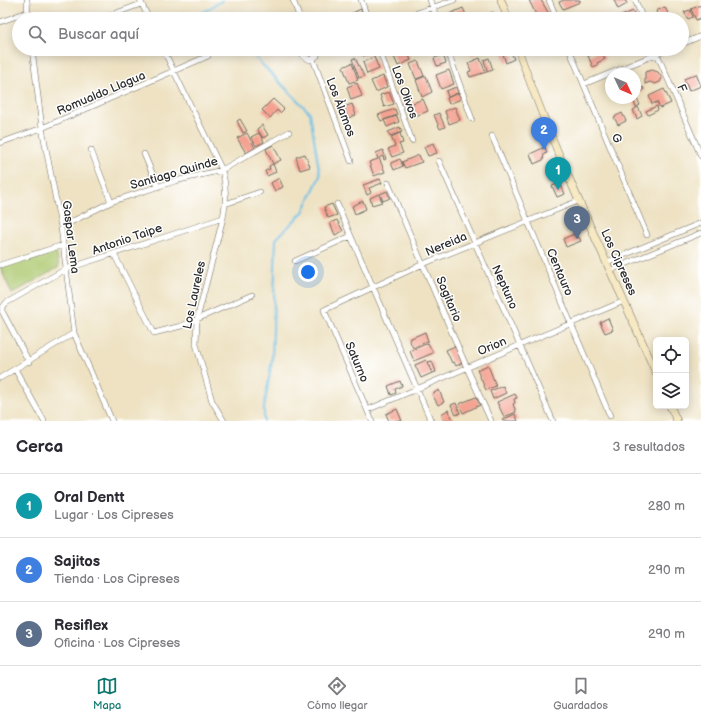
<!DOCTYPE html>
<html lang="es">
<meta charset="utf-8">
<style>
body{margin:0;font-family:"Balsamiq Sans",sans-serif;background:#f7f7f7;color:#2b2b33}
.controls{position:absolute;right:12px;bottom:12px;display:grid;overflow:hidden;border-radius:6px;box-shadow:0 2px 10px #0003}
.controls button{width:36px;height:36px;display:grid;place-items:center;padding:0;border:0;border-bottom:1px solid #e1e1e2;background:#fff;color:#2b2b33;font:20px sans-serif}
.compass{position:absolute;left:605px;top:68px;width:36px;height:36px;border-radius:50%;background:#fff;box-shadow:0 2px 10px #0003;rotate:134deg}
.you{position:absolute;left:308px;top:272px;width:14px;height:14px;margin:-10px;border:3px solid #fff;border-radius:50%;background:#1a73e8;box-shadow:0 0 0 6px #1a73e833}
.badge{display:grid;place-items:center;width:26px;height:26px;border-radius:50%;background:#0f766e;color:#fff;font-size:13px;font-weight:700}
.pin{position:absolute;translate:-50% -33px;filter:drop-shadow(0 1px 2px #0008)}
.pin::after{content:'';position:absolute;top:21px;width:14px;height:12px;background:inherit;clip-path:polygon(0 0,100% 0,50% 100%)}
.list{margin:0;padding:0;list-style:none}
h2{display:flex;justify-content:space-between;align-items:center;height:52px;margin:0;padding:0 16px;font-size:17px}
h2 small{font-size:13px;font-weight:400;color:#7c7c81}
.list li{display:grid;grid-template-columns:26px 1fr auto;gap:12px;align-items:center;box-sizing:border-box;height:64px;padding:0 16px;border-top:1px solid #e1e1e2}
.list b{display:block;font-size:15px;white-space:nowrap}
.list p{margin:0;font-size:13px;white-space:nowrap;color:#7c7c81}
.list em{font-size:13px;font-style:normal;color:#7c7c81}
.icon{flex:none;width:22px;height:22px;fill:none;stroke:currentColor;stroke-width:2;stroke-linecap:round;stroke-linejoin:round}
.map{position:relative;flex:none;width:701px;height:421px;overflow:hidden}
.search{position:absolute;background:#fff;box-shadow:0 2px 10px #0003;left:12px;right:12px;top:12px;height:44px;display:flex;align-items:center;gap:10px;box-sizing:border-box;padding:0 14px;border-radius:22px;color:#7c7c81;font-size:15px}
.sheet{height:244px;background:#fff}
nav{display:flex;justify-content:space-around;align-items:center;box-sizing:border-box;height:56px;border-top:1px solid #e1e1e2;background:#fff;font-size:11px;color:#7c7c81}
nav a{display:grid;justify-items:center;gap:2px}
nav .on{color:#0f766e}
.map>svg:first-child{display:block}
</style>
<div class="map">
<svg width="701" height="421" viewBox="0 0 701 421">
<rect width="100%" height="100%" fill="#fff"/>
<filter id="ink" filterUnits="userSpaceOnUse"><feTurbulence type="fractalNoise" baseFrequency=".025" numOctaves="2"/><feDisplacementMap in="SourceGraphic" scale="8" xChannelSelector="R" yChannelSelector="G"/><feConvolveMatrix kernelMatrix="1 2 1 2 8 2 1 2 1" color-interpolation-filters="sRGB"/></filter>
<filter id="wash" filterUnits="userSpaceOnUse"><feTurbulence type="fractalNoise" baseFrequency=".012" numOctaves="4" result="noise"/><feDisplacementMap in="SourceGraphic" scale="16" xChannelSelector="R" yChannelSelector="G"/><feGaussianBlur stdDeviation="0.9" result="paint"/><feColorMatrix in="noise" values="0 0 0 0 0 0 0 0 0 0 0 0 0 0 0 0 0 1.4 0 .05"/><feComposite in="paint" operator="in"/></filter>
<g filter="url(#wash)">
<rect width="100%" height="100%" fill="#eee2c3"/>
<path fill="#acc76d" stroke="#6c794c" d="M56,250L59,267L12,294L0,267Z"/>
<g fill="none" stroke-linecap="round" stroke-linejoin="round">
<path stroke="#69bfe6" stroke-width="2" d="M214,19L204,12L223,0
M247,49L310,113L320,176L303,212L276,239L272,360L264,408V421"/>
</g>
<g id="blocks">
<path fill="#f4a190" d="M529,0H541L549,14L547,15L549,19H538Z
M564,0H580V2L563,9L559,2Z
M614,0H625L627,4L618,9Z
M701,5V18L696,20L691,9Z
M665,7L669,16L659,19L656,11Z
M463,8L467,17L469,16L470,19H451L449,14Z
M361,9L365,19H349L348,15Z
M690,10L693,17L688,19L684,12Z
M633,11L637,19H620L619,17Z
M493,12L495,19H481V17Z
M360,49H375V51L363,56Z
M400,49H406L411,60L398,66L392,52Z
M469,49H480L481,52L472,55Z
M507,49H510L514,59L506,63L502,51Z
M601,50L605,59L597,63L598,65L593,67L588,56Z
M443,55L446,63L437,66L434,58Z
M374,57L379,69L367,74L363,62Z
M355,58L364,76L359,78L352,59Z
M480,58L485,71L487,70L484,60L489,58L493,70L470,77L468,72L471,71L468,63Z
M418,61L424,76L416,79L410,64Z
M352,63L358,80L349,83L343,67Z
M449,70L454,84L441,89L436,75Z
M652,70L658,72L662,78L660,82L655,84L650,82L645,84V72Z
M696,74L701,86L689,91L684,79Z
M383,76L387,87L376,92L371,81Z
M426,76L432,92L422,97L416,80Z
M635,79L639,89L643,87L644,90L636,94Z
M357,83L362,96L351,100L347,87Z
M456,87L458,93L448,97L446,91Z
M664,89L671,103L660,108L657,102L652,104L649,96Z
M389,92L394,104L384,107L380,95Z
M458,93L461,99L449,104L447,98Z
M635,95L640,105L636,107L633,100L628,102L626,99L635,98Z
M273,99L284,109L280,113L277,110L270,118L262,110Z
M423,99L428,111L413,117L408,105Z
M352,104L356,115L348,118L344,107Z
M657,106L658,110L648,115L646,111Z
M455,107L460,120L449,124L445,111Z
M638,107L642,116L637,119L633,110Z
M395,109L397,115L381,121L378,115Z
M439,113L445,127L440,129L434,115Z
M622,113L626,121L618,125L614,117Z
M397,116L399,122L387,127L384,120Z
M240,119L247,131L243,133L237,121Z
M262,125L268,135L263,138L257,129Z
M400,127L402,132L390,136L388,132Z
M247,133L255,148L246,153L237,138Z
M259,133L264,142L256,146L251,137Z
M400,133L403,143L399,144L403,153L392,157L388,149L395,146L391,137Z
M433,143L437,153L428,156L424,147Z
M273,145L281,160L273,164L266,149Z
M545,147L547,153L544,154L543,160L534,164L530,154Z
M383,150L386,159L384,160L383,156L379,158L385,172L374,176L369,162L378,159L376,153Z
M305,154L310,167L300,170L296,157Z
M419,155L422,162L405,168L402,162Z
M400,159L403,166L394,170L391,163Z
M273,164L276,172L267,176L265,171L270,169L269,166Z
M279,178L283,187L275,191L271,183Z
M380,179L382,183L369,188L371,193L367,195L363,185Z
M560,183L565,194L557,197L552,186Z
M387,191L390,198L383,201L380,194Z
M379,194L382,202L372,205L370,198Z
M363,201L366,209L355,214L352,206Z
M332,204L337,215L328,218L324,207Z
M337,220L343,231L335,235L330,223Z
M574,234L576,238L579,237L581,241L566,247L563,239Z
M608,318L613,330L605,333L600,322Z
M425,332L428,341L413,348L409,339Z
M428,343L433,353L414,361L410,351Z
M455,346L462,363L456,366L454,362L452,363L446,350Z
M426,360L432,373L421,378L415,365Z
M432,361L436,372L432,373L428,362Z
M488,365L496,386L486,390L477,370Z
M400,381L402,386L395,389L396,393L391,395L388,386Z
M503,386L506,393L493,399L490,391Z
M439,390L444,402L438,405L432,394Z
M515,394L517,398L514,399L515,403L513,404L516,412L504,417L497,402Z
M476,397L480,405L463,413L459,404Z
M456,403L460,413L456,415L451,405Z
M397,409L402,421H389L386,414Z
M448,410L454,421H444L441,414Z
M515,414L518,421H503L502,420Z"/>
</g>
</g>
<g filter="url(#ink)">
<use href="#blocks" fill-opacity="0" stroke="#6f6b60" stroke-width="1"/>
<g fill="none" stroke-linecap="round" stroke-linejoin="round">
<defs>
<path id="street" d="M27,0L28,19
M140,0L149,19
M293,0L300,19
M361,0L368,19
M430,0L437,19
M549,0L557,19
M635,0L643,19
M100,19L141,4
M400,19L454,0
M0,22L27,12
M682,44L701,36
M32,49L42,128L61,227L74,333L112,421
M163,49L222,170C227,187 226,201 223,218L197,319L196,344L212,401L224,421
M302,49L303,56L310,60L317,56L318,49
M379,49L412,141
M447,49L472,119
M569,49L647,235
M655,49L701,156
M313,59L351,161
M584,84L669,49
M492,136L610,416
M0,143L42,128L208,56
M91,150L111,202
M144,154L158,187
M439,161L553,421
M388,183L467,368L491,421
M225,204L260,192
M337,204L431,421
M61,227L111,202L129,196L175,181L222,170L289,132
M114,254L154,333L181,326L252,295
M295,261L351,236
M607,262L701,223
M0,265L63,245
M611,270L701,233
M29,362L2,311V308L6,303L66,269L223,218
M15,369L44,421
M0,378L74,333
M367,410L624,301
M372,421L324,310L423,264L578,201"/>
<path id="secondary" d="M501,0L508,19
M518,49C557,160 609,266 656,373
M670,406L677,421"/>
</defs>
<use href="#street" stroke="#6f6b60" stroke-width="6"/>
<use href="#secondary" stroke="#6f6b60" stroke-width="8"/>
<use href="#street" stroke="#fff" stroke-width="5"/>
<use href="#secondary" stroke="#f6e9c3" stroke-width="7"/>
</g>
</g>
<g text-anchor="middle" stroke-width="3" stroke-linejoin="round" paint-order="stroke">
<g font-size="12" fill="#2b2b2b" stroke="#fff">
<text transform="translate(682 88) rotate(67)" y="4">F</text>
<text transform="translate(405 92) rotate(70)" y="4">Los Olivos</text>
<text transform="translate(101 93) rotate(-23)" y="4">Romualdo Llagua</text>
<text transform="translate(341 107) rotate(69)" y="4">Los Àlamos</text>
<text transform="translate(617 138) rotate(67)" y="4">G</text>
<text transform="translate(174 173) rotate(-16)" y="4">Santiago Quinde</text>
<text transform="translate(71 237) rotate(83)" y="4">Gaspar Lema</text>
<text transform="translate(127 239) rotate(-19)" y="4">Antonio Taipe</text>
<text transform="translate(446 244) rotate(-23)" y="4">Nereida</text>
<text transform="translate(619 262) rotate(66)" y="4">Los Cipreses</text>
<text transform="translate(560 272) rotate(67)" y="4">Centauro</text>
<text transform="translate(505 287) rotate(66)" y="4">Neptuno</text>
<text transform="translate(194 295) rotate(-78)" y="4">Los Laureles</text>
<text transform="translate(449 299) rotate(67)" y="4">Sagitario</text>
<text transform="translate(492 346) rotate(-23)" y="4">Orion</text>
<text transform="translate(357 362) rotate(67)" y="4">Saturno</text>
</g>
</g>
</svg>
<div class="controls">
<button><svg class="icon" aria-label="locate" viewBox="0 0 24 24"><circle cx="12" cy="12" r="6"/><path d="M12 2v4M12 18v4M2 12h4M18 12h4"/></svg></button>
<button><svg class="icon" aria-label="layers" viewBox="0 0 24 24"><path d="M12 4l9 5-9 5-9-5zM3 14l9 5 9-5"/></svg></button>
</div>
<svg class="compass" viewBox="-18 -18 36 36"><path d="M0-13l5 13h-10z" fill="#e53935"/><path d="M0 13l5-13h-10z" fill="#7c7c81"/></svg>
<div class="you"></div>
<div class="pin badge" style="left:558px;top:190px;background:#0f9aa8">1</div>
<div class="pin badge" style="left:544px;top:150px;background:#3f7fe0">2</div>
<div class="pin badge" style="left:577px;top:239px;background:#5c6f8a">3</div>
<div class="search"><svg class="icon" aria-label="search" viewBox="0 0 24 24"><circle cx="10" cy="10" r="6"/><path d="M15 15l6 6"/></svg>Buscar aquí</div>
</div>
<section class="sheet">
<h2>Cerca<small>3 resultados</small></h2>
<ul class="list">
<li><span class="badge" style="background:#0f9aa8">1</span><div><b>Oral Dentt</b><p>Lugar · Los Cipreses</p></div><em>280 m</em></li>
<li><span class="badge" style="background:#3f7fe0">2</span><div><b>Sajitos</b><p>Tienda · Los Cipreses</p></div><em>290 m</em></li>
<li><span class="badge" style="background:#5c6f8a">3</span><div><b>Resiflex</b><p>Oficina · Los Cipreses</p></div><em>290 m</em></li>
</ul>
</section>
<nav>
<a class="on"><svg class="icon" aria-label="map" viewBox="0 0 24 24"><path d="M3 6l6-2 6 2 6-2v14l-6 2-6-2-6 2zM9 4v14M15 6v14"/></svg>Mapa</a>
<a><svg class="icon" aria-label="directions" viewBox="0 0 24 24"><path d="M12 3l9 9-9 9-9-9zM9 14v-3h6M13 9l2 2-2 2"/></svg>Cómo llegar</a>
<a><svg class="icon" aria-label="saved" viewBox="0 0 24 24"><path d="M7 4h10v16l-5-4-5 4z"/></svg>Guardados</a>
</nav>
